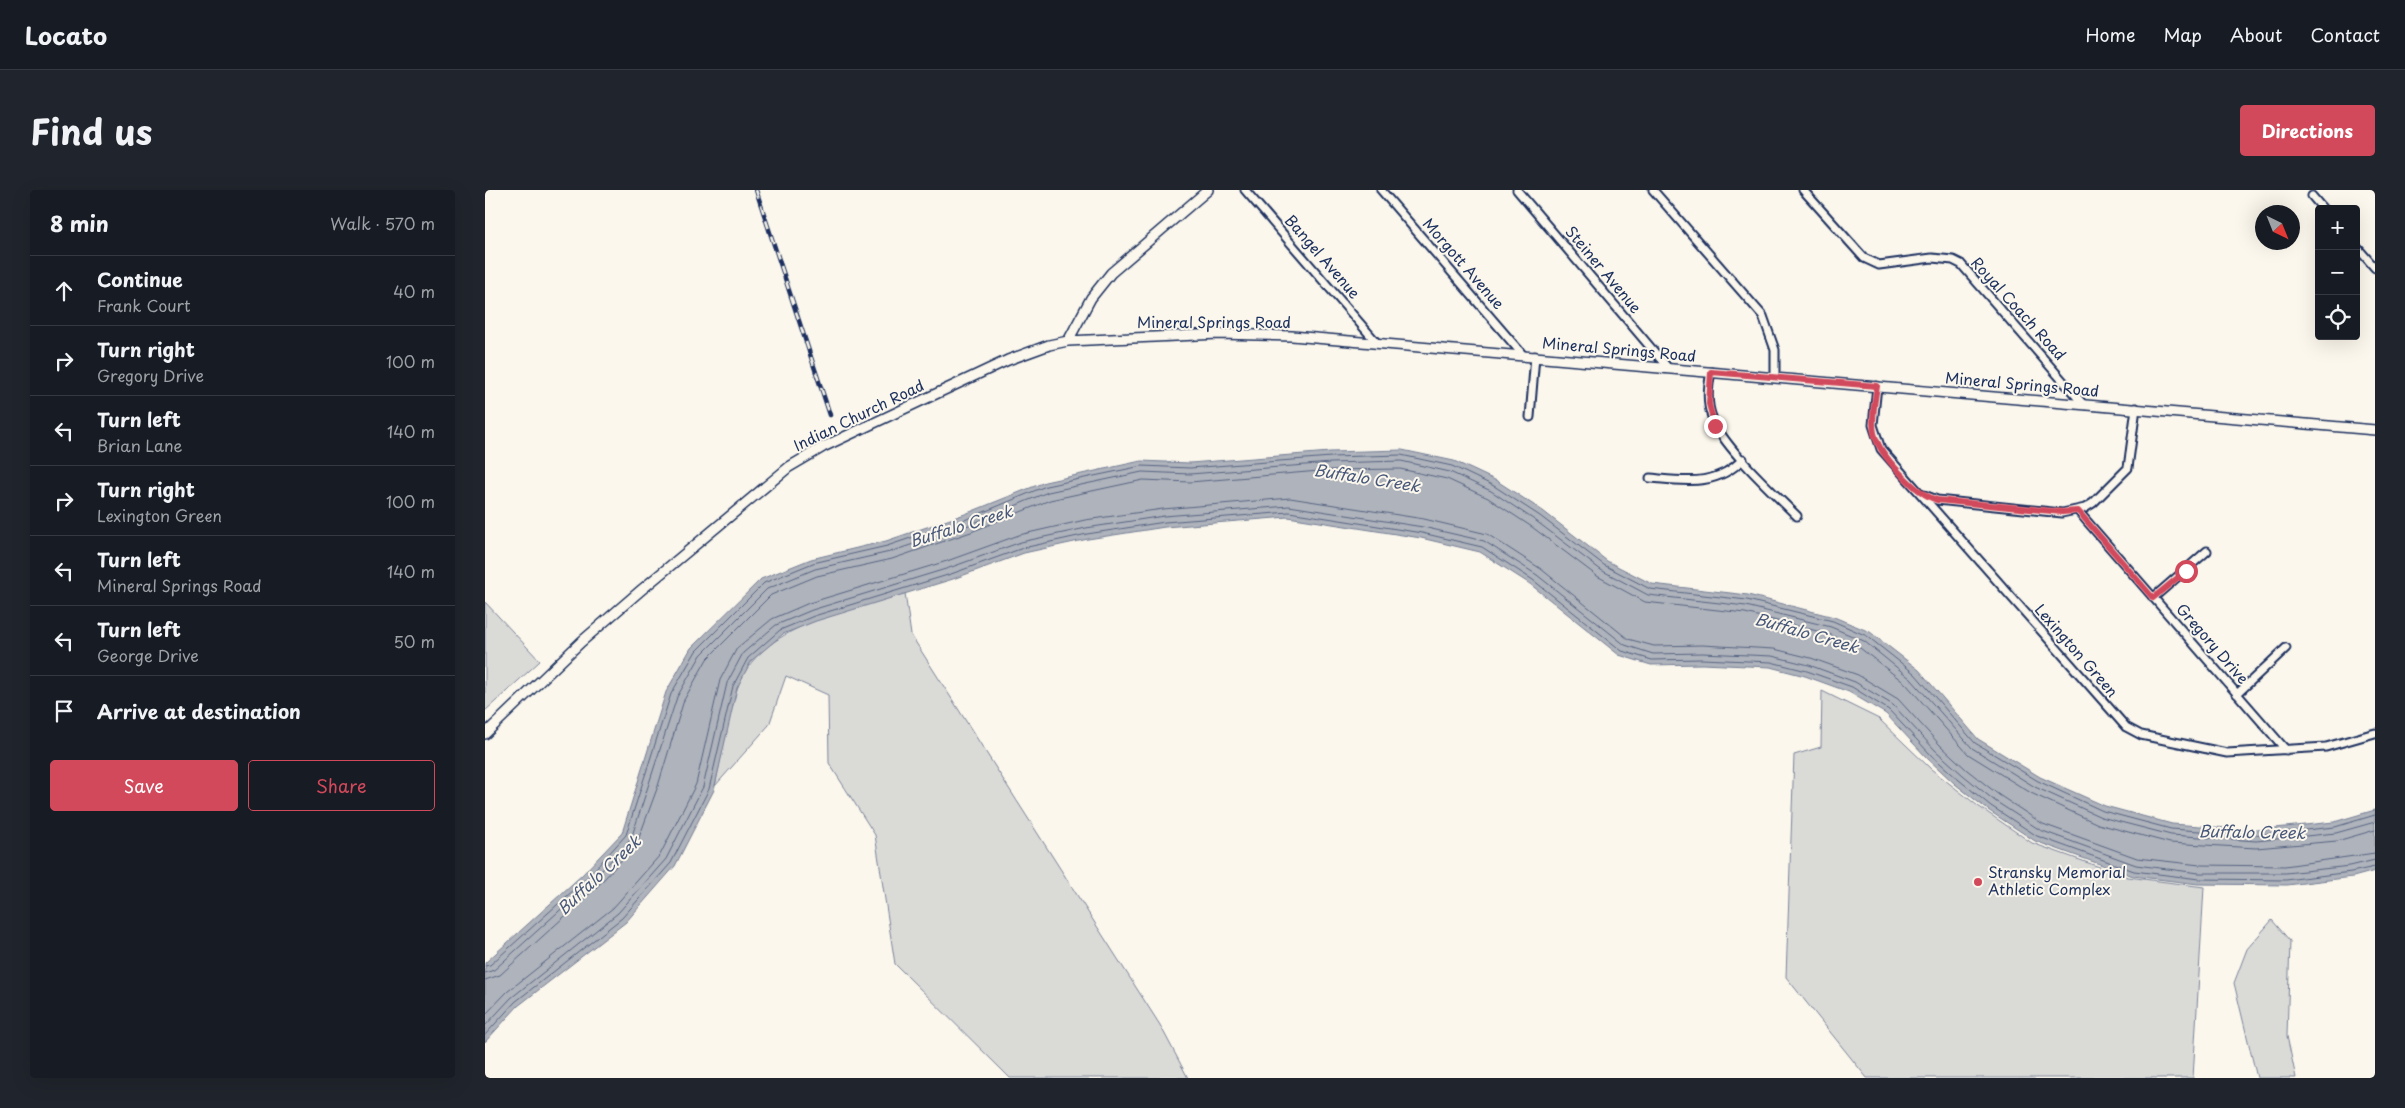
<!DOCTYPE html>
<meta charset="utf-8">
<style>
body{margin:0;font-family:"Playpen Sans",sans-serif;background:#20242c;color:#f1f3f6}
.controls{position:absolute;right:15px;top:15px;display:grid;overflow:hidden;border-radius:5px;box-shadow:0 5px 20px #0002}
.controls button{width:45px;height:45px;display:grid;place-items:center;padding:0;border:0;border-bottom:1px solid #363941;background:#171b24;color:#f1f3f6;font:25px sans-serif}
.compass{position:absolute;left:1770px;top:15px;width:45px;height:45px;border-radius:50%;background:#171b24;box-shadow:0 5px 20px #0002;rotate:137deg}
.stop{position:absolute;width:15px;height:15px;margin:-11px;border:4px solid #d1495b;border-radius:50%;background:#fff}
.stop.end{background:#d1495b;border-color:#fff;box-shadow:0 1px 5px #0008}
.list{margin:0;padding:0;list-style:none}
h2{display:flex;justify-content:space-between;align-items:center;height:65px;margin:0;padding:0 20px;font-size:21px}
h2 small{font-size:16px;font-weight:400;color:#9ea1a6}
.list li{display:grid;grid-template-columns:32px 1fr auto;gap:15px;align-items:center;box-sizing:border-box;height:70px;padding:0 20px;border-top:1px solid #363941}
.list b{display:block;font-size:19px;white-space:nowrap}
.list p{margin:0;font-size:16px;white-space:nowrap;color:#9ea1a6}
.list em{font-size:16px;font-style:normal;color:#9ea1a6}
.actions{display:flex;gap:10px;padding:15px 20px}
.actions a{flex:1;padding:11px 0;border:1px solid #d1495b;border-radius:5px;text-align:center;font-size:18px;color:#d1495b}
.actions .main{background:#d1495b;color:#fff}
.icon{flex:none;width:28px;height:28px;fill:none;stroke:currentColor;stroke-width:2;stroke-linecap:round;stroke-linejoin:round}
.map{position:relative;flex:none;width:1890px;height:888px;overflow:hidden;border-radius:5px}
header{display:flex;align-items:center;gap:30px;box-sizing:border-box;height:70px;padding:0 25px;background:#171b24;border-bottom:1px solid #363941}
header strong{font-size:24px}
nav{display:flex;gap:28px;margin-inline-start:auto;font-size:18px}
.intro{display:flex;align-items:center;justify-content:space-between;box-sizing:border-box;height:120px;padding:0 30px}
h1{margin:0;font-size:35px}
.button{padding:12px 22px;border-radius:5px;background:#d1495b;color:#fff;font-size:18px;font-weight:700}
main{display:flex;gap:30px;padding:0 30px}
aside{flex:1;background:#171b24;border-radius:5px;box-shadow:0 5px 20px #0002}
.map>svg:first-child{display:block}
</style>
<header>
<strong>Locato</strong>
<nav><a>Home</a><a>Map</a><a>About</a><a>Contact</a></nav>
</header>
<div class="intro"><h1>Find us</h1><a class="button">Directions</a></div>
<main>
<aside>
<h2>8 min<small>Walk · 570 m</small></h2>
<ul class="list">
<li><svg class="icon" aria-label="ahead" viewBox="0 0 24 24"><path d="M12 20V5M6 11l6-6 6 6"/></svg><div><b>Continue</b><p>Frank Court</p></div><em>40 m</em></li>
<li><svg class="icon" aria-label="right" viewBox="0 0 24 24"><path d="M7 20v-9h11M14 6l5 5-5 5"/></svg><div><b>Turn right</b><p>Gregory Drive</p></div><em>100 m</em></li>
<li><svg class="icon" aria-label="left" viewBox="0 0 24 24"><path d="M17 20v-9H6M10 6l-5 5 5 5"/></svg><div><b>Turn left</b><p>Brian Lane</p></div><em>140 m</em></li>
<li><svg class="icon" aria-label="right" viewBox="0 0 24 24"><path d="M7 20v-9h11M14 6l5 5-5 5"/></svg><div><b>Turn right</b><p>Lexington Green</p></div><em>100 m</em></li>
<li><svg class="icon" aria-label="left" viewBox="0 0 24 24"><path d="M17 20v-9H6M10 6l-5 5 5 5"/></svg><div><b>Turn left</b><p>Mineral Springs Road</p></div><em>140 m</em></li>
<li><svg class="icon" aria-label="left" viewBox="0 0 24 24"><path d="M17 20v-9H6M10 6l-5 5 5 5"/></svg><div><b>Turn left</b><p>George Drive</p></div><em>50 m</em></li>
<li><svg class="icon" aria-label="arrive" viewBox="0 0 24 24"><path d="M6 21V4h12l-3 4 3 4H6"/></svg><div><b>Arrive at destination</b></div></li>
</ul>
<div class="actions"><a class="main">Save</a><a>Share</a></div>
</aside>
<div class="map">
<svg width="1890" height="888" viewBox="0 0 1890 888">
<rect width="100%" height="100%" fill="#fbf7ec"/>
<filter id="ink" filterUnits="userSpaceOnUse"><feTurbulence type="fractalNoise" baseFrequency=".02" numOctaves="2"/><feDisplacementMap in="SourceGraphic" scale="10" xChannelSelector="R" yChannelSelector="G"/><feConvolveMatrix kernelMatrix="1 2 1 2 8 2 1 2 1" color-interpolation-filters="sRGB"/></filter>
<g filter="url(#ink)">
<path fill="#dadad7" stroke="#7a849a" d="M420,403L426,445L675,835L703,888H525L410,774L390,645L344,573L343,505L301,486L284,535L230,596C237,564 242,530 252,499C273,435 363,421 420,403Z
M0,412L55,471L0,521Z
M1337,501L1394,529L1446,579L1493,616L1547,653L1643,687L1719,697L1708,888H1382L1301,787L1309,565L1336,557Z
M1787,730L1805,751L1802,846L1811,888H1772L1749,793L1762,759Z"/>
<path fill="#afb3bb" stroke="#747e96" d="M917,260L969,271L1012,291L1058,321L1122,371L1167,394L1263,405L1349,427L1385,442L1434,480L1493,549L1555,587L1620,616L1687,634L1771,640L1849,632L1890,620V681L1868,687L1802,695L1713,694L1648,686L1550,651L1503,620L1470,594L1442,568L1401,524L1364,502L1320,486L1285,477L1217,474L1166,475L1134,465L1045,394L995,362L936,348L803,327L680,337L603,349L539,363L468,389L331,431L298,444L266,471L252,498L229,600L190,676L141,732L33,816L0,852V773L97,685L137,643L181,502L206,458L276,389L326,369L401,351L480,324L560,292L656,271L705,273L845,262Z"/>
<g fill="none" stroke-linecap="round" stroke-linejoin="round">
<path stroke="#566483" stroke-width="1" d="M0,776L5,775L101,689L141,645L186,504L211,461L279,393L328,373L402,356L482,329L561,296L657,276L705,278L846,267L916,265L967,276L1009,296L1055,326L1119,375L1165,399L1262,410L1348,431L1382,446L1430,484L1490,553L1553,591L1618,621L1686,639L1771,645L1850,637L1890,625
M0,783L9,780L105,693L146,649L192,507L216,465L282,399L330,379L405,362L484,335L563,302L657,282L705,284L846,273L916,271L965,282L1006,301L1051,331L1116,380L1163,405L1261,416L1346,437L1379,451L1426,489L1487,558L1550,597L1616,627L1686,645L1771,651L1851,643L1890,632
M0,790L15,785L111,698L152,653L173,596L199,510L222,469L286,405L332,386L407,369L486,342L565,310L658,290L705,292L846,280L915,279L962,289L1003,308L1047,337L1112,386L1160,412L1260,423L1344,444L1375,458L1421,494L1483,564L1546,603L1613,634L1685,653L1771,658L1852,651L1890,640
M0,825L22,802L128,718L175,665L211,594L235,490L252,458L287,429L324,413L462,371L534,345L600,330L678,319L805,308L939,329L1002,344L1056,379L1143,449L1169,456L1217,455L1289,459L1326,468L1373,485L1413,509L1455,555L1482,580L1514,605L1558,634L1652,668L1715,675L1800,676L1890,663
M0,836L26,808L133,723L181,669L218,597L242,493L258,463L291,435L327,420L464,378L536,352L601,338L679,326L804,316L938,337L999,351L1052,385L1140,455L1168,464L1217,463L1287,466L1324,475L1370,492L1408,515L1450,560L1478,585L1510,611L1555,640L1651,675L1714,683H1801L1865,676L1890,670
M0,845L30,812L137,728L186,673L224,599L248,496L263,468L295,440L329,426L466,384L538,358L602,344L680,332L804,322L937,343L997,357L1048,390L1137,461L1167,470L1217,469L1286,472L1322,481L1367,497L1404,520L1446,565L1474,590L1506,616L1552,646L1649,681L1714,689L1801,690L1866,682L1890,677"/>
<defs>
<path id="minor" d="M760,0L892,153
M896,0L1038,165
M1032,0L1183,178
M1168,0L1278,126L1290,160V187
M1318,0L1379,68L1394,75L1447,68L1468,70L1476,74L1598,214
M1827,6L1838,19
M1871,56L1890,78
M1226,182C1223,196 1221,212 1227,227C1236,255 1289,303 1312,326
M1392,196L1388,235L1396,259L1641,537L1656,545L1742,563L1841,557L1890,543
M1045,227L1050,166
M1165,288C1200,291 1231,297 1258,269
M1439,305L1452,310L1577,323L1600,318L1608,313L1643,278L1651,218
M1593,321L1801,560
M1668,408L1722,361
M1752,504L1801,458"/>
<path id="tertiary" d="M583,151L606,108L626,83L723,0
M0,544L96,452L155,401L304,277L338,257L523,170L564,155L583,151L734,144L807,146L1890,240"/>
</defs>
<use href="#minor" stroke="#1b2f5e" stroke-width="11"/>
<use href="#tertiary" stroke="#1b2f5e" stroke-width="12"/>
<use href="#minor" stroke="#fbf7ec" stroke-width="7"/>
<use href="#tertiary" stroke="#fbf7ec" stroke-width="9"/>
<defs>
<path id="rail" d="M271,0L345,225"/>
</defs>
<use href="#rail" stroke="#1b2f5e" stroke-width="4.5"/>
<use href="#rail" stroke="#fbf7ec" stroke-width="2.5" stroke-dasharray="8" stroke-linecap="butt"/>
</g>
</g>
<g fill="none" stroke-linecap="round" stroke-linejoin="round" filter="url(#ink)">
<path stroke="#d1495b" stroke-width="6" d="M1230,236L1224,214L1226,182L1392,196C1390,210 1386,228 1389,243C1394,265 1431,304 1452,310L1577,322L1593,321L1668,408L1701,381"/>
</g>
<circle fill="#d1495b" stroke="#fbf7ec" stroke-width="2" cx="1493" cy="692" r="5"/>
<g text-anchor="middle" stroke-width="4" stroke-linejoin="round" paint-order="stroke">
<g font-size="15" fill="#1b2f5e" stroke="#fbf7ec">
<text transform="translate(837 67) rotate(49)" y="5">Bangel Avenue</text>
<text transform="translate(978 74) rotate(49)" y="5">Morgott Avenue</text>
<text transform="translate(1118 80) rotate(50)" y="5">Steiner Avenue</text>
<text transform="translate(1533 119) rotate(48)" y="5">Royal Coach Road</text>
<text x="729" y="138">Mineral Springs Road</text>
<text transform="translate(1134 160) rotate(5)" y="5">Mineral Springs Road</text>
<text transform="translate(1537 195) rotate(5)" y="5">Mineral Springs Road</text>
<text transform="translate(374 226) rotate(-26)" y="5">Indian Church Road</text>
<text transform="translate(1727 454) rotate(49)" y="5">Gregory Drive</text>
<text transform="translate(1591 461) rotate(49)" y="5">Lexington Green</text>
</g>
<g font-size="15" fill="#1b2f5e" stroke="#fbf7ec" text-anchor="start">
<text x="1503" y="688">Stransky Memorial<tspan x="1503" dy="17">Athletic Complex</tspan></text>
</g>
<g font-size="16" font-style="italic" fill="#47577a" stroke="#fbf7ec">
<text transform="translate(882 288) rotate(9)" y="6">Buffalo Creek</text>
<text transform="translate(476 336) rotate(-17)" y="6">Buffalo Creek</text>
<text transform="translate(1322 443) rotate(16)" y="6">Buffalo Creek</text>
<text transform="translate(1767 642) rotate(1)" y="6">Buffalo Creek</text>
<text transform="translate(114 685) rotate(-43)" y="6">Buffalo Creek</text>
</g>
</g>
</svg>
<div class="controls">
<button>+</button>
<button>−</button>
<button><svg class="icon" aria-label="locate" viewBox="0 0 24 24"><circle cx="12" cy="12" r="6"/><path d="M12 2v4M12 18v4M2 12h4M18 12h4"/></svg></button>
</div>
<svg class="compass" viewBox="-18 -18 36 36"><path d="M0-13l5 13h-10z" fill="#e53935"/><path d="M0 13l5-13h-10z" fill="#9ea1a6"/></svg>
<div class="stop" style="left:1701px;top:381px"></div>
<div class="stop end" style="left:1230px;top:236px"></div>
</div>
</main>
